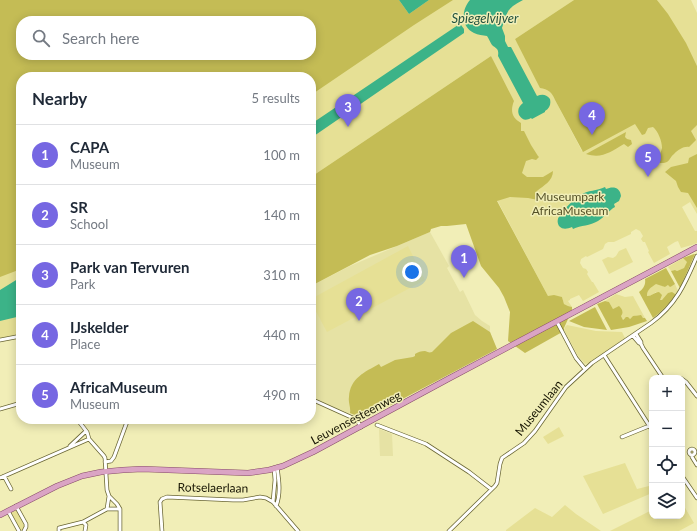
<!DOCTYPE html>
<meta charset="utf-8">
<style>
body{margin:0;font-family:Lato,sans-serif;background:#f2f2f3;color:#1f2937}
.controls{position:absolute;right:12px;bottom:12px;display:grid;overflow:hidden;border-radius:8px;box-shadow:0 2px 10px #0003}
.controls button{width:36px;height:36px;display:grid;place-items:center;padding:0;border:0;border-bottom:1px solid #e0e1e3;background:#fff;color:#1f2937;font:20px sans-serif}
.you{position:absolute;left:412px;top:272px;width:14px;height:14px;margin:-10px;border:3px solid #fff;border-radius:50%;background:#1a73e8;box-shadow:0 0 0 6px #1a73e833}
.badge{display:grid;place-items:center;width:26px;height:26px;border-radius:50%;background:#7667e2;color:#fff;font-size:13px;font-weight:700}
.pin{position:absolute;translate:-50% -33px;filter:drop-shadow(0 1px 2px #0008)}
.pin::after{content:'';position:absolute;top:21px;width:14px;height:12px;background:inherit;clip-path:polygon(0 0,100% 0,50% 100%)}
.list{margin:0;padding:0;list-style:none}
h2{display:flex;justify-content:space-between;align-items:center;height:52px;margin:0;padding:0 16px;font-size:17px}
h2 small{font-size:13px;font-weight:400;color:#747a83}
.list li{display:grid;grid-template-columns:26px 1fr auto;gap:12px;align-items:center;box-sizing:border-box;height:60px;padding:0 16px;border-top:1px solid #e0e1e3}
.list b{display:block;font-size:15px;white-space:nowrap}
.list p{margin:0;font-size:13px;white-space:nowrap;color:#747a83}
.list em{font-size:13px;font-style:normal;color:#747a83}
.icon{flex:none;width:22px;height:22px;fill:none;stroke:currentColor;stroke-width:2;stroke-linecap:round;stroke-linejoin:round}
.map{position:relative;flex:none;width:697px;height:531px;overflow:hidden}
.search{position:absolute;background:#fff;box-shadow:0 2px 10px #0003;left:16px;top:16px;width:300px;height:44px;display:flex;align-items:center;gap:10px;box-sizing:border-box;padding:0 14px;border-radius:16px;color:#747a83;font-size:15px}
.panel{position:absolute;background:#fff;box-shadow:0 2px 10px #0003;left:16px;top:72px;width:300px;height:352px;border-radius:16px}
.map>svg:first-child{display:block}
</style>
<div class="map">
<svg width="697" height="531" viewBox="0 0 697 531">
<rect width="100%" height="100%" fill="#f1eeb7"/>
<path fill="#e6e2a4" d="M430,232L449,266L447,268L460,292L463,290L475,315L482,321L490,326V332L497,349L374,414L373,413L367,416L359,417L333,407L314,398H311V286L350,266Z
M379,429L392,434L393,456H380Z"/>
<path fill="#e6e095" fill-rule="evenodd" d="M0,0H574L515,39L545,88C550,91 553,94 555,100L582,151L697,90V214L690,202L682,207L695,231H697V243L692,245L681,248L678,241L675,242L667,247L670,254L654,263L648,252L649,251L645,242H643L641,239L643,236L640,231L636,229L631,232V234L614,242H608L605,244L603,249L587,257L586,256L581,259L580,263L583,268L586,269L588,272L587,274L592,282H593L599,292L583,301L579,295L570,299V300L568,301L572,307L568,306L564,304L562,297L548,296L497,200L516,121C512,116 511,113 512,106L491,56L311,177V77H21V334L0,338ZM21,21H311V55H21Z
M657,0H691L697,13V66C685,42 673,21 657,0Z
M408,246L425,280L327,332L311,302V299Z
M626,248L633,262L609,274L602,260L608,257L613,258L616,256L619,251Z
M683,258L688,262L684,268L677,271L675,270L671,271L668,267Z
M656,283L665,287L668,285L672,286L675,284L678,291L675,296V294L662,300H660L656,292L652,295L647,296C647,289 652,287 656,283Z
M616,294L625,297L633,296L645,318H643L640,315C636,315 633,316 630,319L624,318L623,320L621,316L619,307L613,309L609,302L605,301Z
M567,325L596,331L622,332L625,338L590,363L585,364L578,356L564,330L565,327Z
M559,427L564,436L548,444L543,437Z
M625,463L637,489L649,486L652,493L603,514L583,476Z
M565,505L576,514L601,531H506V530L535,508L552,517Z
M682,506H684L694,523L679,531H610L652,510V516H682Z
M16,508L24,525L25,528L23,530H20L18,528L10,511Z"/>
<path fill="#c4bc55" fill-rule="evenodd" d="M0,0H399L409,14L429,0H453L414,25L311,95V77H21V269L0,277ZM21,21H311V55H21Z
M574,0H657L668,14L686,43L697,66V125L691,131L696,140L689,147C684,146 678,150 674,154C671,156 670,160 667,162C665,163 663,163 660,163L659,161C659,156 661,152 662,148C662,141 658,131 653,127L648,128L645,134L642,135L635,124L583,152L555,100C552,92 548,89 540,88L515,39Z
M491,56L514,101C510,111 512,118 521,123V131H524L531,145L538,156L539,157L536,160L532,159L526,161L522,173L527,177H543L553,171C553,181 543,186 537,191L538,196V200L528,198L510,197L497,201L548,296L554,295L562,297L564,304L568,306L572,307V310L564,328V331L525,353L508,341L510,312L504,297L499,288L481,266L466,224L447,226H441L431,229L430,232L397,246L370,255L311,286V177Z
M626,132L625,137L627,139L631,140L632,144L628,147L624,144C610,152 602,159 586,154Z
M697,154V208L688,193L681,192L678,187L676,181L665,172L671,167L688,163L689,158Z
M694,254H695L680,288L671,271L675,270L677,271L684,268L687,262L683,258Z
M666,268L675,284L672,286L670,287L668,285L665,287L656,284C652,287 647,289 647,296C652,296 655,292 659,292L662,295L660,300H662L668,293L672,292L675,294V296C669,304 661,312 653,318L639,292C643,289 646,285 645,279Z
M605,301L609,302L613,309L619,306C622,309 624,312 621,316L623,320L626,317H628L630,319L633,316L641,315L643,318H645L647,321L629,327L611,330L597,304Z
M595,307L607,330L584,327L569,321Z
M473,321L490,332L497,349L374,414L373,413C363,418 360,417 350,413C351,407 348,403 349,397C350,378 365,372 379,364L381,367L395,360L413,357L415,356V354C418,352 421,351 425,351C428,352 429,353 432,352L451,333Z"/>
<path fill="#3cb388" d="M399,0H429L409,14Z
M470,0H523C506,9 508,11 502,28L505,36V41L508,47H511L537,96C542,94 546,94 550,99C551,104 550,108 545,111V112L532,119L531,118C526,121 522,120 519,115C517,110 519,106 523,103L498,56C499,49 497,49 492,45C490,42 489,39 487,36C483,35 478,35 474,33C461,27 461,10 470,0Z
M458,25H461L464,29V33L311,138V124Z
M605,187L606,189C613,186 620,187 621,196L619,201L614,204L615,207C609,210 605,217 598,221C590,226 581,225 573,229L572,227C567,229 563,230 559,226C556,220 558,216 564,212L563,210C569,206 573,199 580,195C588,190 597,191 605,187Z
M21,277V316L0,321V290Z"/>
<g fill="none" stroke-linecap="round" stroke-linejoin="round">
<defs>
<path id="minor" d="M557,322L576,358L585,369
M636,334L641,342V344L643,348L663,378
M633,336L639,343L641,344
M0,340L21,336
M604,355L652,430
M682,379L686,382L697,396
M311,399L353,418L358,422L361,427
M0,409L21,403
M77,419L87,432L89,439L104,456L105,458L107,490L109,496L117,504L120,509V531
M377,425L426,444L469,472L491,489
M622,437L649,426
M70,446L86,431
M689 452a3 3 0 1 1 6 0a3 3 0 1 1-6 0Z
M692,455V457L697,465
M105,462L111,461L114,457L128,419
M4,476L11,489
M682,476L697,498
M0,478L89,439
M273,502L275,480L274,468
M16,506L26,524V527L24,531
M276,506C281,494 279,480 277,467
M107,509L109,496
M8,511L14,522L19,531
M83,522L86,525L85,531
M59,531V528L83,522L107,509H120
M162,531L160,502L162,499L167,497L233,500H243L260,497L266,498L273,502L298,531
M449,531L495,486L497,483L500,464L502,458L524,443L535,431L566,387L592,363L651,323C676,305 685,284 697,256"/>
<path id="primary" d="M0,515L57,486L82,476L101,472L123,470L142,469L248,473L269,470L283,466L313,452L448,379L697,247"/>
</defs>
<use href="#minor" stroke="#6a6634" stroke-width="4.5"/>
<use href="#primary" stroke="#864a67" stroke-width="6"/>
<use href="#minor" stroke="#fff" stroke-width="3"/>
<use href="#primary" stroke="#daa4c4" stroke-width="5"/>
</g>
<g text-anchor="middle" stroke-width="3" stroke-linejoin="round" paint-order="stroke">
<g font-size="12" fill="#545127" stroke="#f1eeb7">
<text x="570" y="201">Museumpark<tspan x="570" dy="14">AfricaMuseum</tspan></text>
</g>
<g font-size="12" fill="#161402" stroke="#f1eeb7">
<text transform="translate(539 408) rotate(-51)" y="4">Museumlaan</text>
<text transform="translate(356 418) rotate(-28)" y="4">Leuvensesteenweg</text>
<text transform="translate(213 488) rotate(1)" y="4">Rotselaerlaan</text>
</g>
<g font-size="13" font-style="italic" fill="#235340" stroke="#f1eeb7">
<text x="485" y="23">Spiegelvijver</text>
</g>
</g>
</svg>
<div class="controls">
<button>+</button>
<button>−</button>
<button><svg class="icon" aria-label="locate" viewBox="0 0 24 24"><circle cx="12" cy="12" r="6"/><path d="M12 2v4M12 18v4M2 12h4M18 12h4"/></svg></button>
<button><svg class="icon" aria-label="layers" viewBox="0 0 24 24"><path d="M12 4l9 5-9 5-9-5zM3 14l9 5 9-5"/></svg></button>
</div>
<div class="you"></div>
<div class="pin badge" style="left:464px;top:278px">1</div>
<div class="pin badge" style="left:359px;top:321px">2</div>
<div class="pin badge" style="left:348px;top:127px">3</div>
<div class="pin badge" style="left:592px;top:135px">4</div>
<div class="pin badge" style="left:648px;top:177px">5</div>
<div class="search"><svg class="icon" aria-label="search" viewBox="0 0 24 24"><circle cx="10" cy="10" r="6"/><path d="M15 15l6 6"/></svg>Search here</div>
<section class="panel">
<h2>Nearby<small>5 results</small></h2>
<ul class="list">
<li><span class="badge">1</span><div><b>CAPA</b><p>Museum</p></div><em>100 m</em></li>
<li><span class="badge">2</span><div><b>SR</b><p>School</p></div><em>140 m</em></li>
<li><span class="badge">3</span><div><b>Park van Tervuren</b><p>Park</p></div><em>310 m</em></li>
<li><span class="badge">4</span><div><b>IJskelder</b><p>Place</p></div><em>440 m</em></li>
<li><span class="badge">5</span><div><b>AfricaMuseum</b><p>Museum</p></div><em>490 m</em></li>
</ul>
</section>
</div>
